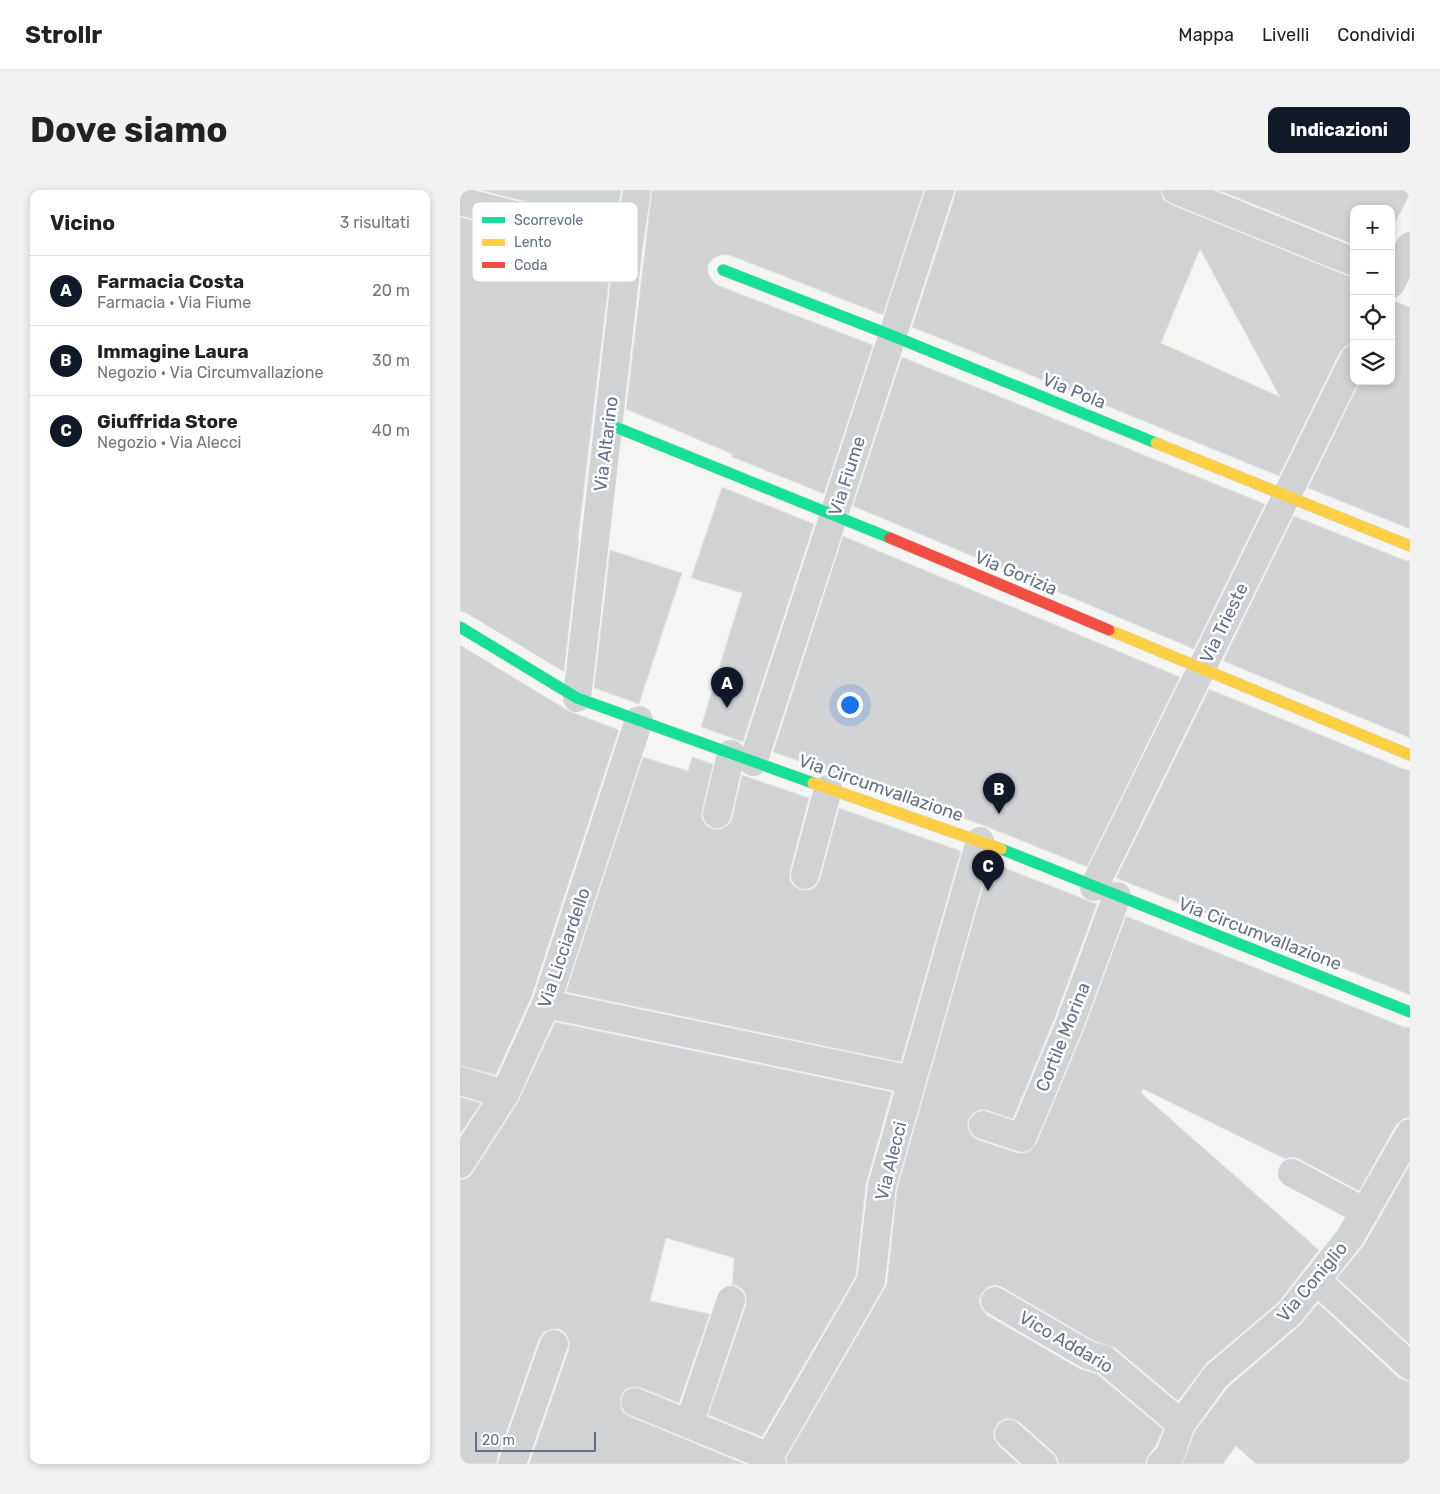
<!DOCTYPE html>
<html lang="it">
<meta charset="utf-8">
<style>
body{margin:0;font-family:Rubik,sans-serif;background:#f2f2f2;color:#222}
.controls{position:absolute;right:15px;top:15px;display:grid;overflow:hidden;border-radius:10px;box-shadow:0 2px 8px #0003}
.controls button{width:45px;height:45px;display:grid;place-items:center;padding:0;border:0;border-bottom:1px solid #e0e0e0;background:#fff;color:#222;font:25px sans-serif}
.scale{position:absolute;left:15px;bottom:12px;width:121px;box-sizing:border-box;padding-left:5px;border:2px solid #647186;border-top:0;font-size:14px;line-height:18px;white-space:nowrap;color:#647186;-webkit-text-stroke:4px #fff;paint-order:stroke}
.you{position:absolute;left:389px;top:514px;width:18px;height:18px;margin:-12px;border:4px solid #fff;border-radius:50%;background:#1a73e8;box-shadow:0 0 0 8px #1a73e833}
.badge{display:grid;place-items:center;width:32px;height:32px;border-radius:50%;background:#111827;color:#fff;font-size:16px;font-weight:700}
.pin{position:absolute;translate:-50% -41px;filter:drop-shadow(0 1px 2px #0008)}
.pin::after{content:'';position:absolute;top:26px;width:18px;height:15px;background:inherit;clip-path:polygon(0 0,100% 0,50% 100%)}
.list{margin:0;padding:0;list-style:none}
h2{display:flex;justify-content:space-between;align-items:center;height:65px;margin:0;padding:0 20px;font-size:21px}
h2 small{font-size:16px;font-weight:400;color:#767676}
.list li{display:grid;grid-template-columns:32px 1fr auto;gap:15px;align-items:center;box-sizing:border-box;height:70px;padding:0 20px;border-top:1px solid #e0e0e0}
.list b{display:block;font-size:19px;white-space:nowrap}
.list p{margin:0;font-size:16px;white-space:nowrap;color:#767676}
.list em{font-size:16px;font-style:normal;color:#767676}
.icon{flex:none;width:28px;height:28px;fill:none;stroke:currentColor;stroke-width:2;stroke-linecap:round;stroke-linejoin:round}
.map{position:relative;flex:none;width:950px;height:1274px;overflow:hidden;border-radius:10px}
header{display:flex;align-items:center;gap:30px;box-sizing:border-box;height:70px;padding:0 25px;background:#fff;border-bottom:1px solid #e0e0e0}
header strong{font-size:24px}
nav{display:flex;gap:28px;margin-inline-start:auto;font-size:18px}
.intro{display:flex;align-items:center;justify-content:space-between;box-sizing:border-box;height:120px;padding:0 30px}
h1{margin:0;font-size:35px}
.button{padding:12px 22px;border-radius:10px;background:#111827;color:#fff;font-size:18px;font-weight:700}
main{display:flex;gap:30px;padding:0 30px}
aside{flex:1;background:#fff;border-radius:10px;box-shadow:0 2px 8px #0003}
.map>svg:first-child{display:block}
</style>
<header>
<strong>Strollr</strong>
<nav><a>Mappa</a><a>Livelli</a><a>Condividi</a></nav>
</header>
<div class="intro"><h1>Dove siamo</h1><a class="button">Indicazioni</a></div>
<main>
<aside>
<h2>Vicino<small>3 risultati</small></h2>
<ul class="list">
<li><span class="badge">A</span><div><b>Farmacia Costa</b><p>Farmacia · Via Fiume</p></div><em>20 m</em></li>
<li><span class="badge">B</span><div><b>Immagine Laura</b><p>Negozio · Via Circumvallazione</p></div><em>30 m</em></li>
<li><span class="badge">C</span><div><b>Giuffrida Store</b><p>Negozio · Via Alecci</p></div><em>40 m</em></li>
</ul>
</aside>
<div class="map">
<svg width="950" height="1274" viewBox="0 0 950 1274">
<rect width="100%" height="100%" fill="#f5f6f4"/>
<path fill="#d2d3d4" stroke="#e4e5e4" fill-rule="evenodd" d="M20,0H161L156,35Z
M192,0H464L423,125L269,65H261L254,68L248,75V82L251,89L257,95L413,155L364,304L272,267V264L166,219Z
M495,0H701L703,9L710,14L888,86L894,87V154L886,156L880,162L819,286L452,137L495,5ZM740,59L820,207L701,153Z
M758,0H950V4L931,40V19H894V55Z
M0,27L152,66L118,349L119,350L104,482L8,424L0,421Z
M931,110L950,117V339L848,298L900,191H931Z
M442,167L805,314L734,459L393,316Z
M262,297L354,334L283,552L241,537L282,403L231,388Z
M834,326L944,370L950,371V548L763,471Z
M383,346L720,487L627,677L525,636L313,562Z
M150,360L222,383L179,514L134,498Z
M0,455L109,521L159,540L71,808L36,885L0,876Z
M749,499L944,579L950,580V805L656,688Z
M183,567L228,581L232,567L253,574L242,621V629L247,636L253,639H261L269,634L272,628L282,585L349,608L330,681V690L334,696L341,700H350L356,696L360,689L379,618L501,661L441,872L106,802Z
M530,672L637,714L594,830L553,929L527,920H519L513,923L508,930V938L511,945L518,950L558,963H565L571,960L576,954L623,842L666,726L944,837H950V927L943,929L936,935L899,1001L839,969L832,967L825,969L683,899L681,903L859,1060L819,1112L746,1174L718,1211L655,1158L634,1151L542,1097L535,1095L528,1097L522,1103L519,1111L522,1119L527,1125L620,1179L637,1184L703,1239L696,1256L690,1263L686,1270V1274H598V1269L593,1262L559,1232L552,1229H544L538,1233L534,1240V1248L539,1256L559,1274H327L326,1268L425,1098L427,1093L437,999Z
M95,832L432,902L406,994L396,1086L302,1247L248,1225L286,1115V1106L283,1100L276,1095H272L274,1068L206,1048L190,1111L250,1124L219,1213L181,1198L173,1197L166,1199L161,1206L160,1215L163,1222L169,1226L285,1274H69L109,1159V1151L106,1144L100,1139H92L84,1142L79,1149L37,1269V1274H0V990L8,988L13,982L58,912Z
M0,907L21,913L0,945Z
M950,974V1155L877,1088L904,1055Z
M858,1113L939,1188L946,1191H950V1274H796L776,1256L763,1274H722L735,1241L768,1197L840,1135Z"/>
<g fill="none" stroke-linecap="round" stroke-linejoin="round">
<defs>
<path id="fast" d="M263,80L433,146L696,253
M148,234L430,348
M0,437L117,508L353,593
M541,659L950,822"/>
<path id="slow" d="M696,253L950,356
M649,440L950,565
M353,593L541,659"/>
<path id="jam" d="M430,348L649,440"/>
</defs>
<use href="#fast" stroke="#d2d4d4" stroke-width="12"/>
<use href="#slow" stroke="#d2d4d4" stroke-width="12"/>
<use href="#jam" stroke="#d2d4d4" stroke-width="12"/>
<path stroke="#d1d2d3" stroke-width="28" d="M716,0L894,72
M0,11L169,54
M931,94L950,56
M117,508L169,54L177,0
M293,572L480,0
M257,624L271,564
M345,685L368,599
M634,697L894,169
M86,814L452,890
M0,891L45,904
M523,935L562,948L609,836L657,706
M0,974L45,904L86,814L179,530
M832,983L905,1022
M856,1090L950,1176
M535,1111L628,1165L645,1170L721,1234
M175,1212L309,1267
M229,1234L271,1110
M549,1244L583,1274
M52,1274L94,1154
M312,1274L309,1267L411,1091L422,996L520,651
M701,1274L710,1265L721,1234L756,1186L830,1123L890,1047L950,943"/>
<use href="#fast" stroke="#16e098" stroke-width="11"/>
<use href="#slow" stroke="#ffcf43" stroke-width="11"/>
<use href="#jam" stroke="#f24e42" stroke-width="11"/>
</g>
<g text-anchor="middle" stroke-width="5" stroke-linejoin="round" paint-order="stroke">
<g font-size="18" fill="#647186" stroke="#fff">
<text transform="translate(614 201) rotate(22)" y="6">Via Pola</text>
<text transform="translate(146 254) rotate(-83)" y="6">Via Altarino</text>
<text transform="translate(387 286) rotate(-72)" y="6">Via Fiume</text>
<text transform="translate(556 383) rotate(23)" y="6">Via Gorizia</text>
<text transform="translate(764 433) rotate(-64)" y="6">Via Trieste</text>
<text transform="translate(421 598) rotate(19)" y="6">Via Circumvallazione</text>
<text transform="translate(800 744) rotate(21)" y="6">Via Circumvallazione</text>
<text transform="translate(104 758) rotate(-71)" y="6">Via Licciardello</text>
<text transform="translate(603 847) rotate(-68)" y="6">Cortile Morina</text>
<text transform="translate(431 971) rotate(-76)" y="6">Via Alecci</text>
<text transform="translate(852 1092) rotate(-50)" y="6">Via Coniglio</text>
<text transform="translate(606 1152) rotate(30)" y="6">Vico Addario</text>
</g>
</g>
<rect x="12" y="12" width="166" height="80" rx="8" fill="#fff" stroke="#d0d4db" stroke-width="1"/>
<rect x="22" y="27" width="23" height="6" fill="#16e098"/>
<rect x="22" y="49" width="23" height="7" fill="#ffcf43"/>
<rect x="22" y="72" width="23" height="6" fill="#f24e42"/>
<g font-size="14" fill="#647186">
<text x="54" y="35">Scorrevole</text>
<text x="54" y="57">Lento</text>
<text x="54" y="80">Coda</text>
</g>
</svg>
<div class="controls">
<button>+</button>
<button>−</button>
<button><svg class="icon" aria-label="locate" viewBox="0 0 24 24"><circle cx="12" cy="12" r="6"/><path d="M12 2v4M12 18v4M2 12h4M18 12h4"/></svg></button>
<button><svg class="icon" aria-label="layers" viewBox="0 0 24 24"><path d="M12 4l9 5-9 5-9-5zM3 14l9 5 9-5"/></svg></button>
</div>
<div class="scale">20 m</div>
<div class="you"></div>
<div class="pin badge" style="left:267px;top:518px">A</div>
<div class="pin badge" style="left:539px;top:624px">B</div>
<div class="pin badge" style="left:528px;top:701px">C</div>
</div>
</main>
